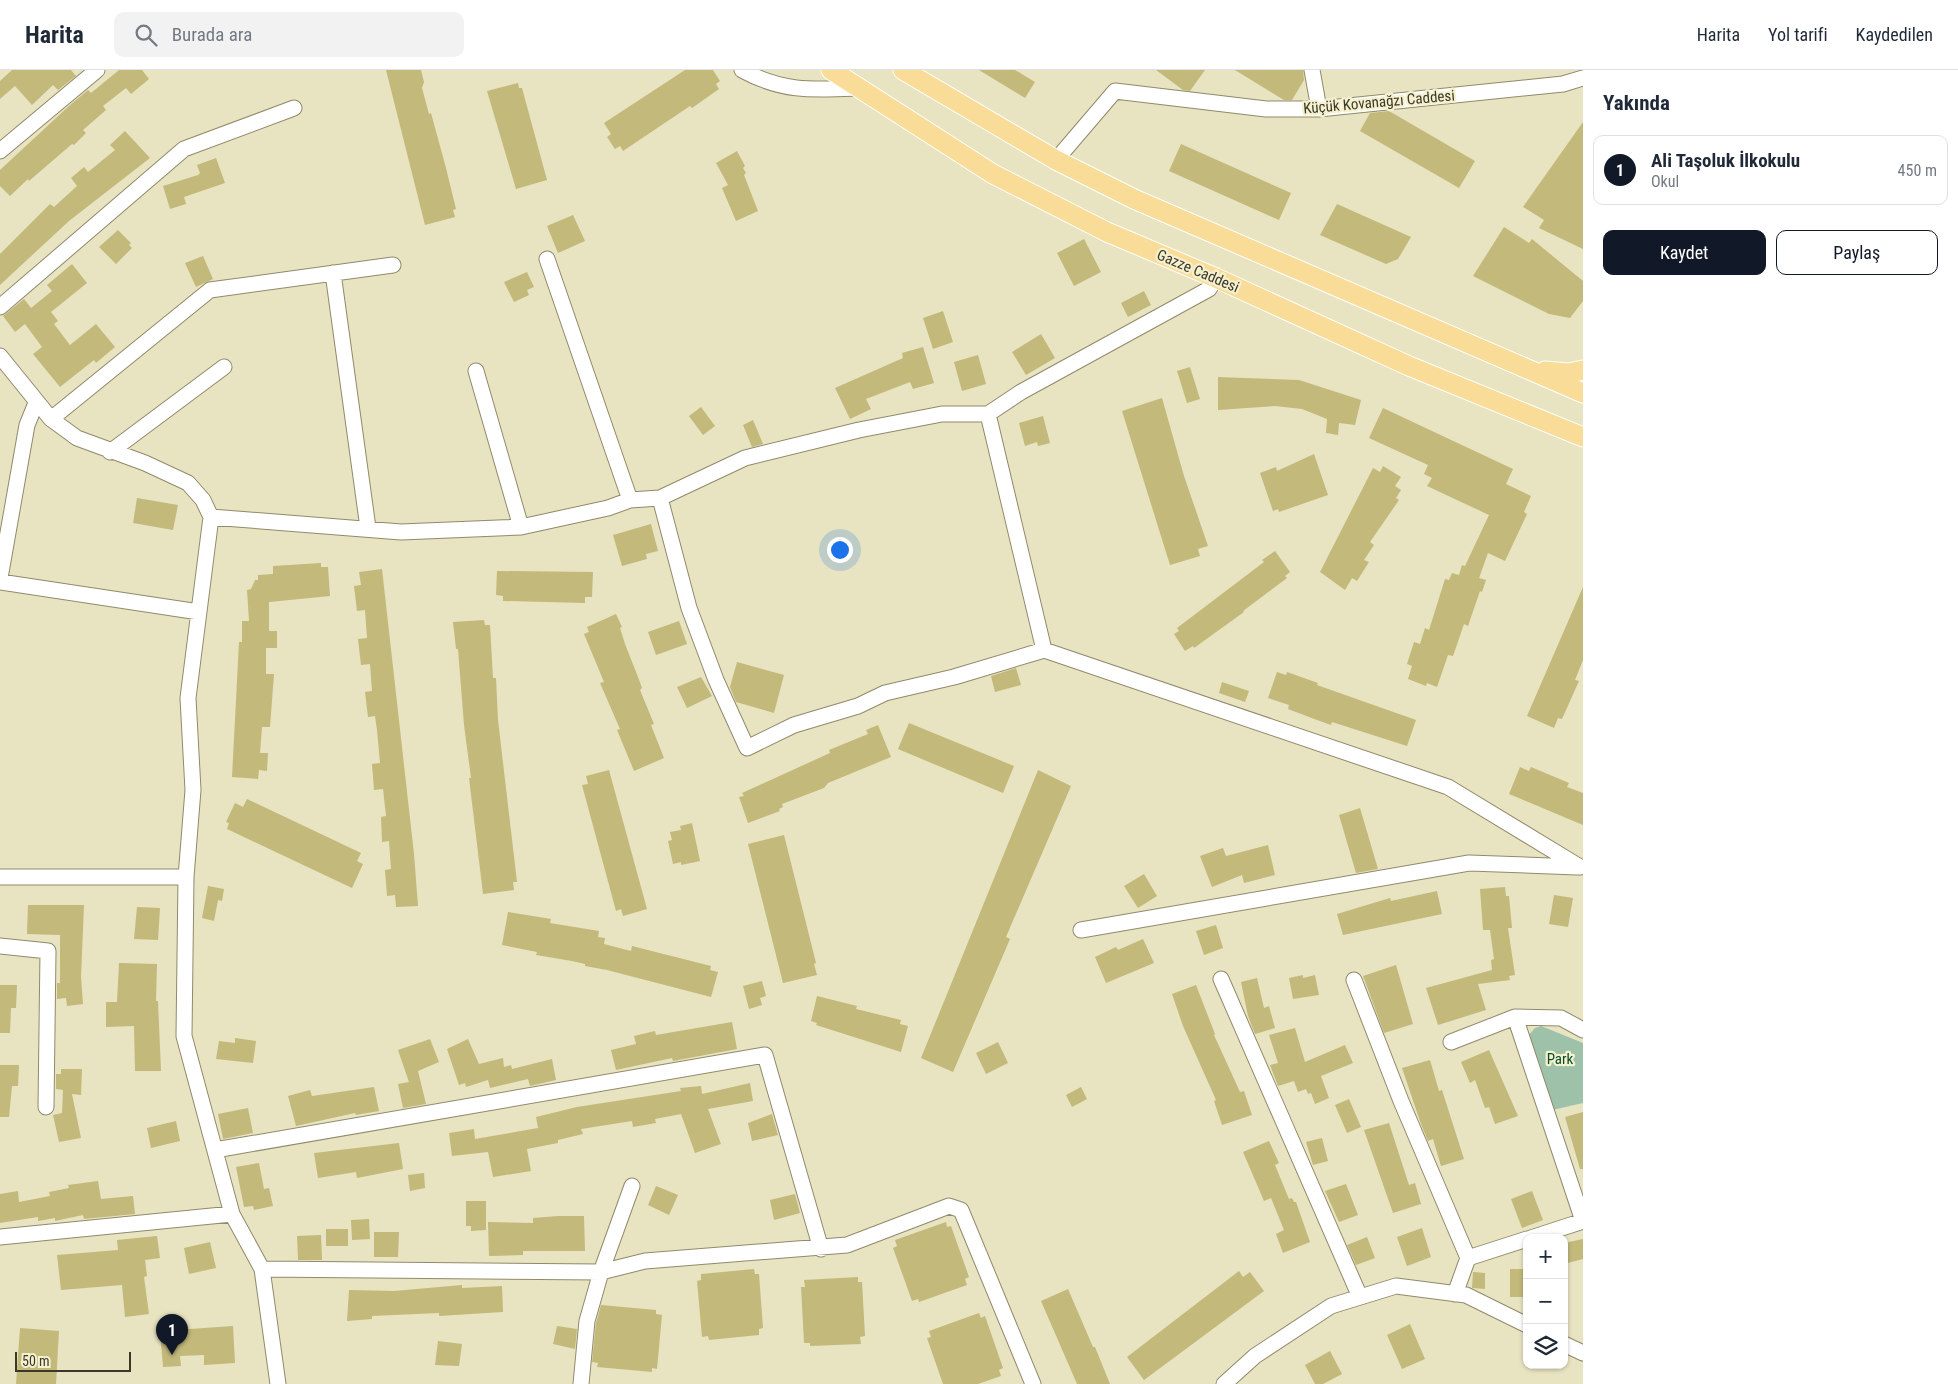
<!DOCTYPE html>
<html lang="tr">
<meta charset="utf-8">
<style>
body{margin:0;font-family:"Roboto Condensed",sans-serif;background:#f2f2f3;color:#1f2937}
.controls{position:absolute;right:15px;bottom:15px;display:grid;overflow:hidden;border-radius:10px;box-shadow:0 1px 4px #0004}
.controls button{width:45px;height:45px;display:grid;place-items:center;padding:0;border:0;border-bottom:1px solid #e0e1e3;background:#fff;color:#1f2937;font:25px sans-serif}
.scale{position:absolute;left:15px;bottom:12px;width:116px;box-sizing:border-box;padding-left:5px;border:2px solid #3a382a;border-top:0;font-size:14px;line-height:18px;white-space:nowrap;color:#3a382a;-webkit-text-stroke:4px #f5f0ce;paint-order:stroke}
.you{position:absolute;left:839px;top:479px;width:18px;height:18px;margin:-12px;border:4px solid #fff;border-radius:50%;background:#1a73e8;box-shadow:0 0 0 8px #1a73e833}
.badge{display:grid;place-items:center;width:32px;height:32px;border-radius:50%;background:#111827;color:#fff;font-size:16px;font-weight:700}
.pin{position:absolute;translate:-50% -41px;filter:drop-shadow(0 1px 2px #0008)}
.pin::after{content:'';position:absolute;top:26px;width:18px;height:15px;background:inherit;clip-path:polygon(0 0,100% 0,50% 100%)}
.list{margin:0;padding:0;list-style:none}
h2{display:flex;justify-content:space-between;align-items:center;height:65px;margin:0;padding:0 20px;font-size:21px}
h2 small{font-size:16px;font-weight:400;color:#747a83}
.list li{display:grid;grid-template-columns:32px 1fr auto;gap:15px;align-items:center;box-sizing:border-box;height:70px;margin:0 10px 10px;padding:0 10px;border:1px solid #e0e1e3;border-radius:10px}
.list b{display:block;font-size:19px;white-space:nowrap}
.list p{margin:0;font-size:16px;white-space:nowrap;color:#747a83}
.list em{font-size:16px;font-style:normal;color:#747a83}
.actions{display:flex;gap:10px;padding:15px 20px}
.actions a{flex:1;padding:11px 0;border:1px solid #111827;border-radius:10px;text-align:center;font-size:18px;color:#111827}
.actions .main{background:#111827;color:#fff}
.icon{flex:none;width:28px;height:28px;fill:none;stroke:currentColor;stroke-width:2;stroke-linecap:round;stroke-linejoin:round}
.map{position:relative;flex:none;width:1583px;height:1314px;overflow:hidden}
header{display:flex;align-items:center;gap:30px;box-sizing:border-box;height:70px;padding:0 25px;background:#fff;border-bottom:1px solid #e0e1e3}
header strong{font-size:24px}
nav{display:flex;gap:28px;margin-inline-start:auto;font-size:18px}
.search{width:350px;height:45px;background:#f2f2f3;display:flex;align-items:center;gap:12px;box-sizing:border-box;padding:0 18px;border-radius:10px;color:#747a83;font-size:19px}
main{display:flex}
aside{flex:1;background:#fff}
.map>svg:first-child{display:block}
</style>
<header>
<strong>Harita</strong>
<div class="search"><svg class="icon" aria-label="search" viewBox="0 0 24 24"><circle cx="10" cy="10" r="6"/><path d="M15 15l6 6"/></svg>Burada ara</div>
<nav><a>Harita</a><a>Yol tarifi</a><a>Kaydedilen</a></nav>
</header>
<main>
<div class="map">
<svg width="1583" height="1314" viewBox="0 0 1583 1314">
<rect width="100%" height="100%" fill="#e8e3c1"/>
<path fill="#9dc2a9" d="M1541,956L1583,973V1033L1552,1040L1529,965L1535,958Z"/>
<path fill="#c3b97b" d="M12,0H71L76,6L58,20L53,15L32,35L15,16L0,29V11Z
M119,0H142L149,9L131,24L126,18L103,36L106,40L83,60L86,63L74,75L72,74L29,111L28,109L10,126L0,116V100L70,35L88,20L91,23Z
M386,0H421L424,12L422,18L429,44L431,43L446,98L456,139L453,140L455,147L425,155Z
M685,0H713L720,11L716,14L719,19L692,38L690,36L623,81L620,76L615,79L607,67L611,64L604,53Z
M979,0H1015L1035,12L1025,28Z
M1156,0H1205L1190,21L1183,20Z
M1235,0H1303L1304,10L1292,30H1284Z
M518,13L519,18H522L547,110L516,119L487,21Z
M1389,41L1475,91L1459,118L1360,61L1370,43Z
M1583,52V179L1539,158L1544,150L1523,137Z
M125,61L150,88L69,151L0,215V184L50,134L54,137L77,116L71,108L84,97L88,102L115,80L110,75Z
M1181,74L1291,123L1279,150L1169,101Z
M737,81L745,96L743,98L746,103L744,105L758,141L736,151L722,118L728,115L716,93Z
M216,88L225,113L184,127L186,134L170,139L163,116L198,105L200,103L197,95Z
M1337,134L1411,167L1398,189L1386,194L1320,165Z
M573,145L585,171L558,183L547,156Z
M1504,157L1529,173L1532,169L1583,211V231L1570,248L1549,244L1473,206Z
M118,160L131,173L129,175L132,178L116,194L99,177Z
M1084,169L1101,202L1074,216L1057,183Z
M203,186L213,209L196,217L185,193Z
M72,194L87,213L51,242L58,251L54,254L70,275L96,254L115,277L96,293L94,290L60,317L33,284L42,277L25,254L15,262L3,246L24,229L31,238L52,221L47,215Z
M527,202L534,217L527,220L529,225L514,232L504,212Z
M1144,221L1151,235L1128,247L1121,233Z
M943,241L953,272L933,279L923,248Z
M1041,264L1055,288L1026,305L1012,282Z
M923,277L934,313L913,319L910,312L866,329L871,339L850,349L835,318L903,288L902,283Z
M978,285L986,314L962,321L954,292Z
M1190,297L1200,329L1187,333L1177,301Z
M1218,307L1299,310L1361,330L1355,355L1339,353L1338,365L1326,363L1327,349L1302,339L1275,336L1218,340Z
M1162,328L1184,406L1208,476L1198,479L1200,486L1170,495L1122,341Z
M701,337L715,356L703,365L689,346Z
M1383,338L1513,399L1506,414L1531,426L1524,442L1527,444L1505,491L1488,483L1479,508L1486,510L1482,522L1480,521L1468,556L1464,554L1453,586L1448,585L1437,617L1427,613L1426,616L1408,609L1412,596L1407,594L1414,572L1420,574L1425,558L1429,560L1445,509L1449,510L1452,503L1459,505L1462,495L1465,496L1489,445L1427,416L1432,408L1424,404L1428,395L1369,368Z
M1043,346L1050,373L1038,376L1037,372L1025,376L1019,353Z
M753,350L763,374L752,377L743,355Z
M1314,384L1328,425L1279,442L1278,439L1273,441L1260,403L1276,397L1277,401Z
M1383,396L1401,407L1395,416L1401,420L1396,428L1399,430L1370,472L1374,475L1364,490L1369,492L1357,511L1352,508L1345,520L1320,502L1373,398L1380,402Z
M137,428L178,435L173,460L133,453Z
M651,454L658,481L646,484L647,489L622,496L613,465Z
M1275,481L1290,502L1285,506L1287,508L1243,541L1244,542L1194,578L1193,576L1185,581L1174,564L1179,561L1177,558L1264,492L1262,490Z
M321,493V497H328L330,526L269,532V561H277V578H266V604H274L270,657H262L260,683H268L267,701L259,700L258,709L232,707L239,572H242V551H249L247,520L251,519L255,510H258V505L273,504V496Z
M382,499L414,784L418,836L396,837L395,825L387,826L385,800L391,799L389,771L382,772L381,747L386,746L383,719L374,720L372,694L380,693L377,660L375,646L368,647L365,622L372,621L370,594L361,595L358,569L367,568L365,540L357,541L354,516L361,515L359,502Z
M497,501L593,502L592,527H585V533L503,531V526L496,525Z
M1583,517V590L1575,610L1579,611L1562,649L1558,648L1554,658L1527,646Z
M616,544L622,557L620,558L625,574L638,607L642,618L640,620L654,654L651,655L664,688L634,701L617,660L620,659L600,613L604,612L584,564L589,562L587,557Z
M484,550L485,555H490L493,608H496L498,650L517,812H513L514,820L483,824L469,708H471L464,655L458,579H456L453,552Z
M679,551L687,574L656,585L648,562Z
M737,592L784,605L774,643L736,632L730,617Z
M1016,598L1021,615L995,622L991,606Z
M1277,602L1286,605L1287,602L1318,613L1317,615L1416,650L1407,676L1332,652L1331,655L1317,650L1288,639L1289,635L1268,628Z
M701,607L712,626L687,638L677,617Z
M1222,612L1249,621L1245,632L1219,623Z
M909,653L1014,696L1003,723L898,679Z
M878,655L891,687L828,713L824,718L782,734L783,737L779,739L780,741L748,753L739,727L744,726L742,723L830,683L829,680L868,664L866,660Z
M1520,697L1529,701L1531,697L1569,713L1567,717L1583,723V755L1509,724Z
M609,700L647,839L623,846L621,839L616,841L582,715L588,714L586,706Z
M1038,700L1071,716L1006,867L1010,869L953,1002L921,988Z
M247,729L361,783L357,791L363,794L352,818L227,759L229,753L226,752L235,733L243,737Z
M1360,738L1378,799L1356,803L1339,745Z
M692,753L700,791L681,795V792L673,794L668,771L672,770L670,762L681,760L680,756Z
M784,765L816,893L814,894L817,905L783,913L748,774Z
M1268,775L1275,805L1244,813L1242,805L1212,817L1200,786L1223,778L1226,786Z
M1144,804L1157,826L1138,838L1124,816Z
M208,816L224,819L222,831L218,830L214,851L202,848Z
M1505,817L1506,826H1509L1512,858H1508L1515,905L1509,906L1510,910L1478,914L1486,940L1438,955L1426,918L1492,900L1491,890L1494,889L1490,860H1483L1480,819Z
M1437,821L1442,844L1343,865L1337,844L1390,828L1391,831Z
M1554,825L1573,828L1568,857L1549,854Z
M28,835H84L81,907L83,934L67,936L66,928L57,929V913H60V865L27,864Z
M137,837L160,838L158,870L134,869Z
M508,842L551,849L550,853L599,861L598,867L605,868L604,874L631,881L632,876L711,896L710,900L718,902L711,927L607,900L585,896V894L572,891L536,885L537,882L502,875Z
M1216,855L1223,878L1204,885L1196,861Z
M1143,869L1154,893L1106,913L1095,887L1116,877L1118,880Z
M119,893L157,894L156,931H158L161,1001H135L134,956L106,957V932H117Z
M1396,895L1413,954L1384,963L1363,906Z
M1303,905V908L1315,905L1319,925L1293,929L1289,908Z
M1257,908L1264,938L1269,936L1275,958L1255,964L1248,946L1241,912Z
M762,911L766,926L760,928L762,935L749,939L743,916Z
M0,915H17L16,938H11L10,963H0Z
M1196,915L1215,964L1214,965L1240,1022L1244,1021L1252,1045L1222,1055L1214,1031L1216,1030L1183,956L1172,924Z
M817,926L857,936L856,939L901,950L900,954L908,956L901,982L816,955L817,953L811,951Z
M732,952L737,979L673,991L672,988L616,1000L611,980L636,974L634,966L655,961L656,965Z
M1295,958L1305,992L1345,975L1353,993L1321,1006L1329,1028L1315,1034L1311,1023L1308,1024L1306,1019L1298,1022L1294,1011L1278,1016L1270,995L1278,993L1269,965Z
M235,968L256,971L253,993L216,989L219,971L235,973Z
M430,969L439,992L418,1001L426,1034L403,1038L398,1014L409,1012L398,980Z
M468,969L479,994L503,988L504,997L511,995L512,999L552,989L556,1010L530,1016L528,1009L490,1018L488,1010L466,1017L465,1013L459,1015L447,979Z
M998,972L1008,993L986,1004L976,983Z
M1489,980L1518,1046L1495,1054L1489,1037L1485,1038L1475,1010L1470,1013L1461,992Z
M1430,990L1439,1021L1442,1020L1464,1089L1441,1096L1433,1069L1428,1071L1421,1054L1402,998Z
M0,995H19L18,1016H12L9,1047H0Z
M61,999H82L81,1025L72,1024L81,1068L59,1072L53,1045L62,1043L63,1020L56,1019V1004H61Z
M750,1013L753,1031L708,1039L721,1074L695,1083L681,1044L655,1049L656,1053L633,1057L632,1051L581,1059L583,1064L558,1070V1073L527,1079L531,1101L493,1107L488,1082L452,1086L449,1063L474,1059L475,1069L538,1058L536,1047L577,1037L681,1021L680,1018L701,1016L702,1024Z
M374,1017L379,1041L356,1045L355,1043L296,1056L288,1026L310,1020L312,1026Z
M1081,1017L1087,1029L1072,1037L1066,1025Z
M1349,1029L1361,1057L1347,1063L1335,1035Z
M248,1038L253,1063L223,1069L218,1044Z
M1583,1042V1099H1580L1565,1047Z
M772,1044L778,1065L752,1071L748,1053Z
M176,1051L180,1071L151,1078L147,1058Z
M1389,1053L1409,1115L1415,1113L1421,1134L1393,1143L1364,1060Z
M1322,1068L1328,1091L1313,1095L1306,1072Z
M1269,1071L1279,1093L1275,1095L1289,1129L1292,1128L1294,1132H1296L1310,1172L1283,1183L1276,1164L1284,1160L1271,1128L1264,1131L1243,1082Z
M399,1073L403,1099L357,1108L356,1102L318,1108L314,1083Z
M259,1093L264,1119L269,1118L273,1136L254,1140L253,1136L244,1137L236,1097Z
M424,1103L425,1118L410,1121L408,1105Z
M98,1111L101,1129L133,1126L135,1144L84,1149L83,1145L55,1151V1148L38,1151V1147L0,1153V1124L18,1121L19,1132L50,1126L49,1122L69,1118L68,1115Z
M1346,1114L1358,1145L1339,1152L1325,1121Z
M656,1116L678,1125L669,1145L648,1135Z
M1532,1121L1543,1150L1522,1158L1511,1129Z
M795,1124L800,1143L774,1150L770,1130Z
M466,1131H486V1160L471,1161V1156H466Z
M558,1146H584L585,1181H523V1185L489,1186L488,1152L533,1153V1148Z
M369,1149L370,1169L352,1170L351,1150Z
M946,1152L947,1157L951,1156L969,1207L965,1209L967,1215L919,1232L918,1229L912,1231L893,1178L897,1176L895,1170Z
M1422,1158L1431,1187L1407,1196L1397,1167Z
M326,1159H348V1176H326Z
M374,1162H399L398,1187H374Z
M321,1165L322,1190H298L297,1166Z
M157,1166L160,1188L145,1190L147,1206L144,1207L149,1244L125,1247L122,1215L61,1220L57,1185L118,1180L117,1170Z
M1367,1167L1375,1188L1356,1195L1347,1175Z
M1583,1169V1189L1564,1194V1173Z
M210,1172L216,1198L189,1204L184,1178Z
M754,1199L755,1204H759L763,1258L759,1259V1265L709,1270L708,1266L702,1267L697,1211L701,1210V1204Z
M1510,1199H1527V1227H1510Z
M1239,1201L1243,1207L1250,1202L1264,1221L1144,1310L1127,1287Z
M1473,1202L1485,1203V1219L1472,1218Z
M858,1207V1212H862L865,1266L860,1267L861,1274L810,1276V1273H804L801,1217H805L804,1210Z
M462,1215V1218L502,1216L503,1242L439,1246V1243L372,1246V1249L347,1251L349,1220L394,1221Z
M1068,1219L1093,1277H1095L1110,1314H1077L1041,1231Z
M601,1235L656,1240V1244L662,1245L657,1299L652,1298V1302L597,1297L598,1293L592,1292L596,1253Z
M979,1243L981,1248L985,1246L1003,1298L999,1300L1001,1306L978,1314H943L927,1268L931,1267L929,1261Z
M1410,1254L1425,1289L1402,1299L1387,1265Z
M233,1256L235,1293L204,1295V1285L180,1286L181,1296L163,1297L160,1261Z
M557,1256L577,1259L575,1279L553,1274Z
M20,1258L59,1261L56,1314H16Z
M438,1271L462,1274L459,1296L435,1295Z
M1330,1281L1342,1304L1323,1314H1315L1305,1295Z"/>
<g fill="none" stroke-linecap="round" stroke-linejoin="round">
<defs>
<path id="minor" d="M742,0C782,22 812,20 856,18
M1312,0L1319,39
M0,81L97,0
M1056,90L1115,21L1266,39H1319L1563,14L1583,8
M547,189L630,430
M333,203L368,458
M0,237L184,79L294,38
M0,286L51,349L77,368L145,393L188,413L203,430L211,447L188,628L193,720L186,807L184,966L232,1144L262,1199L278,1314
M476,301L521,457
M988,344L1044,580L1448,717L1580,797
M51,349L210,220L393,195
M110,382L224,297
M660,428L689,538L716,610L747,678L794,655L858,636L885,623L954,607L1044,580
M211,447L401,462L521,457L608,438L630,430L660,428L745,388L859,360L942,344H988L1021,322L1209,219L1216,208
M0,508L27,355L36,333
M0,512L199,542
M0,807H186
M1081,860L1469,793L1577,797
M0,876L48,881L46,1037
M1221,909L1360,1227
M1354,910L1401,1031L1468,1188L1455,1224
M1515,947L1583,1151
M1451,972L1515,947L1561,948L1583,960
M215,1080L765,985L821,1179
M0,1167L232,1144
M1531,1168L1583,1151
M1468,1188L1527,1169
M262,1199L601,1202L645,1191L847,1175L949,1136L961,1140L1033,1314
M1564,1274L1583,1283
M581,1314L587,1251L601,1202L632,1116
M1224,1314L1255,1286L1331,1236L1396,1216L1466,1225L1527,1255"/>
<path id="major" d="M831,0L993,104L1107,162L1216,208L1409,296L1583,367
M903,0L1056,90L1134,129L1583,323
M1545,301L1569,303L1583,300"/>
</defs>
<use href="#minor" stroke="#908a6b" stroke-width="17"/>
<use href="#major" stroke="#fff" stroke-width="21"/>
<use href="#minor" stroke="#fff" stroke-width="15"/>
<use href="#major" stroke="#f9dc97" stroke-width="19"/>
</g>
<g text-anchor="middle" stroke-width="4.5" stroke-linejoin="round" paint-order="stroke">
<g font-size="15" fill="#3a382a" stroke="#f5f0ce">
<text transform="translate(1379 32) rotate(-5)" y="5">Küçük Kovanağzı Caddesi</text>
<text transform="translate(1198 201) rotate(23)" y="5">Gazze Caddesi</text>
</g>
<g font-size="15" fill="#034d2a" stroke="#f5f0ce">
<text x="1560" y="994">Park</text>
</g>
</g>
</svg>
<div class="controls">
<button>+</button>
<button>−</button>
<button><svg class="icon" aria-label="layers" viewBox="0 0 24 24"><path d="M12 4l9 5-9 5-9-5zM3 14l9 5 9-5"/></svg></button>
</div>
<div class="scale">50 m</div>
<div class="you"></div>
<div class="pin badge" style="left:172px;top:1285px">1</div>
</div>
<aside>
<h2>Yakında<small></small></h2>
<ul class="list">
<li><span class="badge">1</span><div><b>Ali Taşoluk İlkokulu</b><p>Okul</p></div><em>450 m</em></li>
</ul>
<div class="actions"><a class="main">Kaydet</a><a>Paylaş</a></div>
</aside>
</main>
